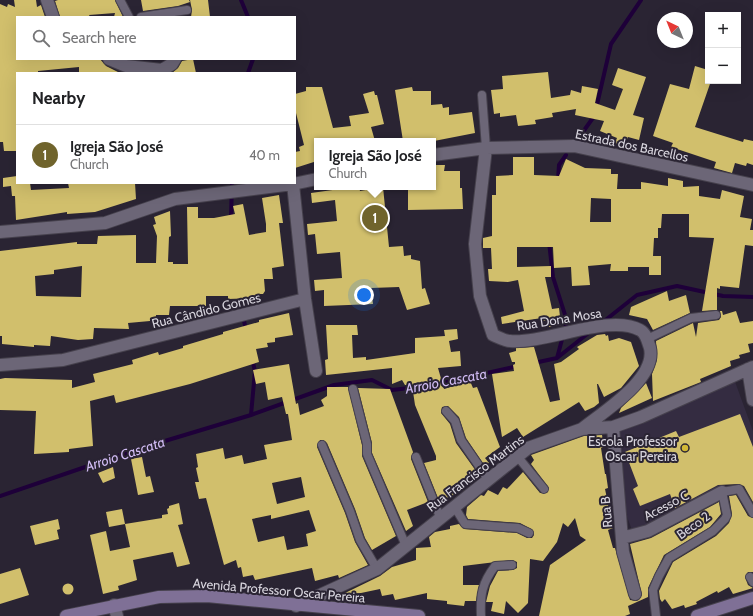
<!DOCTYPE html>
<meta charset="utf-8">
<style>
body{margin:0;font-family:Cabin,sans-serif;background:#f6f6f6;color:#202124}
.controls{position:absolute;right:12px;top:12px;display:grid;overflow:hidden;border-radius:0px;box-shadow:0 4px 16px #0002}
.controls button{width:36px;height:36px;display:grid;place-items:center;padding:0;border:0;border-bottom:1px solid #e0e0e0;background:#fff;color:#202124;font:20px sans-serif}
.compass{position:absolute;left:657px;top:12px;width:36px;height:36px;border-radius:50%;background:#fff;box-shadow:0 4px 16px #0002;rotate:317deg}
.you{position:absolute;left:364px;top:295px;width:14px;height:14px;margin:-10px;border:3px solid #fff;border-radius:50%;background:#1a73e8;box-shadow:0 0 0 6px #1a73e833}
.badge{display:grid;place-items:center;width:26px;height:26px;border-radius:50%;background:#70642c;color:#fff;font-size:13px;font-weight:700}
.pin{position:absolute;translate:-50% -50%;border:2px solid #fff;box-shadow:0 1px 4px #0006}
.popup{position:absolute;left:314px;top:138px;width:122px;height:52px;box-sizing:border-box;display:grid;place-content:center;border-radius:0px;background:#fff;filter:drop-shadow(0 1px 3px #0005);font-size:13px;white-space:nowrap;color:#757577}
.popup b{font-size:15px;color:#202124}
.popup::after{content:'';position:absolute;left:50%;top:100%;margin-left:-8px;border:8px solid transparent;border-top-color:#fff}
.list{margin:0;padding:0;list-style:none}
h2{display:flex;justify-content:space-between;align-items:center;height:52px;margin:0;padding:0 16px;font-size:17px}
h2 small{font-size:13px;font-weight:400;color:#757577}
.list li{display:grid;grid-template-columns:26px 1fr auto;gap:12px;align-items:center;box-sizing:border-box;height:60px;padding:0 16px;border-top:1px solid #e0e0e0}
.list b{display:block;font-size:15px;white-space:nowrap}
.list p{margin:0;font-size:13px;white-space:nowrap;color:#757577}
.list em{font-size:13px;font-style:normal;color:#757577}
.icon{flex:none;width:22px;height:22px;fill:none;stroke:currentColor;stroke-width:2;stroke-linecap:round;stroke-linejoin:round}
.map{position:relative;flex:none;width:753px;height:616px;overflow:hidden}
.search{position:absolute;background:#fff;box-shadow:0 4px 16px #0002;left:16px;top:16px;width:280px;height:44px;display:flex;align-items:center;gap:10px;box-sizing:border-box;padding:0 14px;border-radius:0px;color:#757577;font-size:15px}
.panel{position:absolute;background:#fff;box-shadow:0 4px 16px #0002;left:16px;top:72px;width:280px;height:112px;border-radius:0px}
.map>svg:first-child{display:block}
</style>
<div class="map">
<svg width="753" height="616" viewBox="0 0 753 616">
<rect width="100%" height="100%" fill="#2a2433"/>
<path fill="#342c41" d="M734,379L753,431V466L726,480L719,489L633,533L621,500L616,429L668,412L679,403Z"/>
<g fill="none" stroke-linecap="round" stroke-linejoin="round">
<path stroke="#1e0039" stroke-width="4" d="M241,0L248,17
M248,73L253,59
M596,109L611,44L641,0
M580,136L595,115
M558,180L559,165L566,155
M231,219L232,183
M239,294L246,331
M603,322L637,295L677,286L723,296L753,297
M557,358L591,331
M534,363L557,358L567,321L553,277L549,242
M438,384L518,366
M251,415L255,371L252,359
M0,496L135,450L251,415L334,385L372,380L392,390L418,387"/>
</g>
<path fill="#d1bf6c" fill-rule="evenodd" d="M14,0H36L37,7L41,5L45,17H17V59H100L106,66L120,73H79V67L38,71V73H17V151H4L3,142H0V4L7,7L8,4L15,7Z
M58,0H115L123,17H114L115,13L89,15L90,17H60L55,1Z
M141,0H189L190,2L178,6L143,11Z
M190,0H208L210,17H191L192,10Z
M193,59L196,73H172L178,68L182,61Z
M695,66L708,70V81H711L695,127L743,142L744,139L753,141V165L747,163L746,166L735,163L732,173L714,168L716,162L671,147L673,143L653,136L670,84L689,89Z
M618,68L646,77L633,115L644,118L639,140L628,137L624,146L615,143L617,138L600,131L604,121L575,115L576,109L552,113L553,117L535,120L536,124L518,126L516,115L500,117V113L494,114L491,90L503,89L502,76L548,72L551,98L570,95L571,90L581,93L582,86L598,89L595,103L615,110L623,89L612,85Z
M306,87H322L333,128L351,126L349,116L369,113L363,94L374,91L375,95H377L384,124L371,127L375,141H317V161L295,168V152L300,151L299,147L304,145L295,109V94L306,91Z
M412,87L413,91H431V105L442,104L443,108L449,107V115L472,112L475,133L434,141H403L395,90Z
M513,157H534V175L559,176L566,159L585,168L611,169V174H618L617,189H641V182L668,186V178L683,181V187L699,186V196L720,199L722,190L744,196L740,217L752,219L750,230H753V246L745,245L739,288L720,286V289L717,288V310L702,311L714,238L689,237V214H662L661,228H658V238H654L653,256H661V275H649V267H628V271H610L611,264L588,266L590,285L572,286L571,267L554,268L553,247H517V267L551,266V277H545L552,309L559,308L561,325L549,327L548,321H543L542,318L502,324L501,317L524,311L518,280L508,282L489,281L488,269H492L491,248H483V238L492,236V195H496V176L513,175ZM591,198L611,199V222H590Z
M434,165H445L444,171H460V188H462L463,209L408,210V187H434Z
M17,176V183H30L31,190L69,188L68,183H135L136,199L95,212L67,214V212L16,220L15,196H12L11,186L3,187V178Z
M347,187H359L360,191L383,187L389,247L403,246L404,256L411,255V259L420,261L422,289L425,288L430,304L407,310L399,287L371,288L373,304L324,306V290L315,291L314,280L342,278L340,252L317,254L315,234L308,235L307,224L337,221L335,200L312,203L311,193L347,188Z
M279,195L283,223H279L284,266L272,268L273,279H264L265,291L263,294H259V298L228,299V296H206V306H170L169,315H156V318H150V321L128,323L129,329L94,328L93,339L78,340L51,336L50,346L34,345V347L2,344V336H0V251L77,242V244H97L98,236L136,235V263H156L157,236L153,225L156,224L154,217L170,211L171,236L169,237L168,262H173V264H188L187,207H198V218H214L235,214L233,206L243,204L249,235L266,232V224L262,198ZM82,266L81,297L36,296L35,276L54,274V270Z
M667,291L669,301L686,295L690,313L653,330L647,319L629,315L631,307Z
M720,311H722L723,315L736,311L740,323L753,321V343L748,344L750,352L739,355L740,358L730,361L731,366L700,379L701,382L653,401L652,374L657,360L656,341L693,323L696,337L698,323L719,320L721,317Z
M289,313L293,335L275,338V342L267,343L268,347L256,349L259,362L190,384L116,403L114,395L90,401L93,446L69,449V452L34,454L36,411L0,410V379L5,378L72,380V388L95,382L93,374L133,364L132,360L158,352L159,355L183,348V346L223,334V332L259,322V320Z
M326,325H357L358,335H352L353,358L366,357V360L415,353V338L445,336L444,330L457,329L458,339L449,341L451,352L460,351L461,366L438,368L444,389L470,381L473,388L477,387L500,447L485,458L489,463L485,466L466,438L459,417L448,406L442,407L441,413L450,424L456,443L476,471L459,482L464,490L441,501L438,498L424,463L436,460V456L415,405L412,385H405L402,380L392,384V368L326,375L325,360L328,359Z
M605,334L606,336L608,335L609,341L619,338L631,342L639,366L621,388L604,397L598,384H597L599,403L594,407L585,411L579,402L523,437L517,428L502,437L492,374L514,371L513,365L515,364V362H512L509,353L516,351V348L534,347L550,402L560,400L554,364L561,362L579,349L577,347L597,335Z
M289,364L296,404L298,403L300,415L324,406L321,400L327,396V387H348L362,445V456L396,536L372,550L365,538L355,509L327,443L323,440H320L317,447L345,513L355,542L368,565L339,578L338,575L315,581L312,568L255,580L253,575L243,577L241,567L238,568L236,560L224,565L206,498L199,499L195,482H199L196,468L198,467L196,454L223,448L225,459L242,455L244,464L267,459L264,445L292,440L288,414H286L282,397L268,400L265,382L256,384L253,370ZM301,477L305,497L277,504L272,483ZM309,510L316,531L306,534L308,546L287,550L284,536L258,542L252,519L271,515V519Z
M646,383L652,398L619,413L621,408Z
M358,388L390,389L413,452L411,459L428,502L407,510L413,526L406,531L372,453V443Z
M740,414L753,447V502L744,486L738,484L718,485L675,508L670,494L640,506L633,489L638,486L625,452L676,431L679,437Z
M602,435L604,447L601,448L605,474H606L608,488L605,489L613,528L608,530L613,548H615L630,600L637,601L642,595L630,544L651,538L719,502L721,514L710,527L664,555L648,588V597L628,606L630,614L625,616H539L550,565L586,540L580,536L575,518L568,527L563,523L557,542L543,561L530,559L528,603L518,613L506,601L504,614L491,611L493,602H486L490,586L498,571L513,570L517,568V562L512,560L463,566V585H479L476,601H465L464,606L447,604V601L427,599V593L395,600L393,594L382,596L380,589L361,593L343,594L380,576L392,567L416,560V548L431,547L429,537L435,532L450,529V526L459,524L464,529L517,533L527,538H532L534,535L533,530L520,523L468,519L466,515L467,507L481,495L484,496L488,490L498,495L503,487L507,489L523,472L540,493H547L549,488L531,464L534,460L531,455L584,436Z
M142,457L146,477L150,476L154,492L138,495L131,459Z
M113,467L115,478L103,483L98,473Z
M736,495L748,516L753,518V572H748L745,577L748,585L753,588L733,594L729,587L718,593L717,591L696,602L697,604L685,608L684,605L672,609L665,599L662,602L660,599L659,591L673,562L716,536L729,523L732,514L729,496Z
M179,503L183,524L178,525L190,564L177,567L173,552L133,560L137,580L118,586L119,590L103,594L90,535L106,531L110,551L130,547L125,524L162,518V515L168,514L167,509L169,508V506Z
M122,509L125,524L109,527L106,512Z
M58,519L60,529L57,530L59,539L35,545L30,526Z
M20,568L29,595L0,604V574Z
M62.5 589a5.5 5.5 0 1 1 11 0a5.5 5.5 0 1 1-11 0Z"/>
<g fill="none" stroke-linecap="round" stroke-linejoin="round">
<defs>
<path id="lane" d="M120,0L129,17
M141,17L187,10
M482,95L486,148
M647,339L691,318L716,315
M353,389L367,444V454L406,546
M446,411L455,421L461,440L488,479
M322,445L350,511L360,540L377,569
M517,456L544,489
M416,457L440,517
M454,506L465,524L518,528L529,533
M750,577L753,582
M481,616C480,595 482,583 495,566L512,565
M656,616L653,590L659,576L669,558L713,531L725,519L727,515L722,492L739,489L753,513"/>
<path id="street" d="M47,0L53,17
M109,59L126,66L162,70L172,64L175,59
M486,148L475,244L480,296L493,335C498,337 505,341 510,341C546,344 610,313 640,330C646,333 648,342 650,348C657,379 603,412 582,429
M433,155L486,148L574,146L753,185
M293,184L305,299L316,371
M0,232L105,223L175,199L293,184L317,179
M0,365L63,360L305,299
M748,369L753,400
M613,427L623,552L635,594
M622,538L648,531L722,492
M114,605L117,616
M296,606L377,569L528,448L582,429L613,427L641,417L753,367"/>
<path id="secondary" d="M66,616L159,597L207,596L419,616
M697,616L753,598"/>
</defs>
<use href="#lane" stroke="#46414d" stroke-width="10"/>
<use href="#street" stroke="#46414d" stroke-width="14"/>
<use href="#secondary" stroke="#46414d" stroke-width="14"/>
<use href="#lane" stroke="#6c6677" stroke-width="8"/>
<use href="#street" stroke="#6c6677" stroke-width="12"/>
<use href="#secondary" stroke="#7f7096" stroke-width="12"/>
</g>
<circle fill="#d1b736" stroke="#2a2433" stroke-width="1.5" cx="685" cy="448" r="4"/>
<g text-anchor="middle" stroke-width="4" stroke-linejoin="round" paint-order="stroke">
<g font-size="13" fill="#d7d4dd" stroke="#2a2433">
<text transform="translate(632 145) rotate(12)" y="5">Estrada dos Barcellos</text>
<text transform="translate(206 310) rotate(-14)" y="5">Rua Cândido Gomes</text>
<text transform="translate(559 319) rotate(-9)" y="5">Rua Dona Mosa</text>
<text transform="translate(475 473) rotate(-37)" y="5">Rua Francisco Martins</text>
<text transform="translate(666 505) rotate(-28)" y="5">Acesso C</text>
<text transform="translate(606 512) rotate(-95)" y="5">Rua B</text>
<text transform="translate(693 525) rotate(-35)" y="5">Beco 2</text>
<text transform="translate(279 590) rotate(5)" y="5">Avenida Professor Oscar Pereira</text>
</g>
<g font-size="13" fill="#d7d4dd" stroke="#2a2433" text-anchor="end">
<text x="677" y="446">Escola Professor<tspan x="677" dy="15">Oscar Pereira</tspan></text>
</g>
<g font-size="14" font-style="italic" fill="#d0bbf3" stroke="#2a2433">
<text transform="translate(446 381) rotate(-11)" y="5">Arroio Cascata</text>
<text transform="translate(125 454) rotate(-18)" y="5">Arroio Cascata</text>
</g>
</g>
</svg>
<div class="controls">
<button>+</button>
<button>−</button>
</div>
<svg class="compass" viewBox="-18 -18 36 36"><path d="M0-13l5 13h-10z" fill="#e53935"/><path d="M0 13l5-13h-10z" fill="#757577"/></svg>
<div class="you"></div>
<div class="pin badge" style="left:375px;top:218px">1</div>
<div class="popup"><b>Igreja São José</b>Church</div>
<div class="search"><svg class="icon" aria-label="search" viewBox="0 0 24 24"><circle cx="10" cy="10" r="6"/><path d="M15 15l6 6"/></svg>Search here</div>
<section class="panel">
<h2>Nearby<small></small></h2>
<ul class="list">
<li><span class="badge">1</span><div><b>Igreja São José</b><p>Church</p></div><em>40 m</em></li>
</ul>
</section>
</div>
